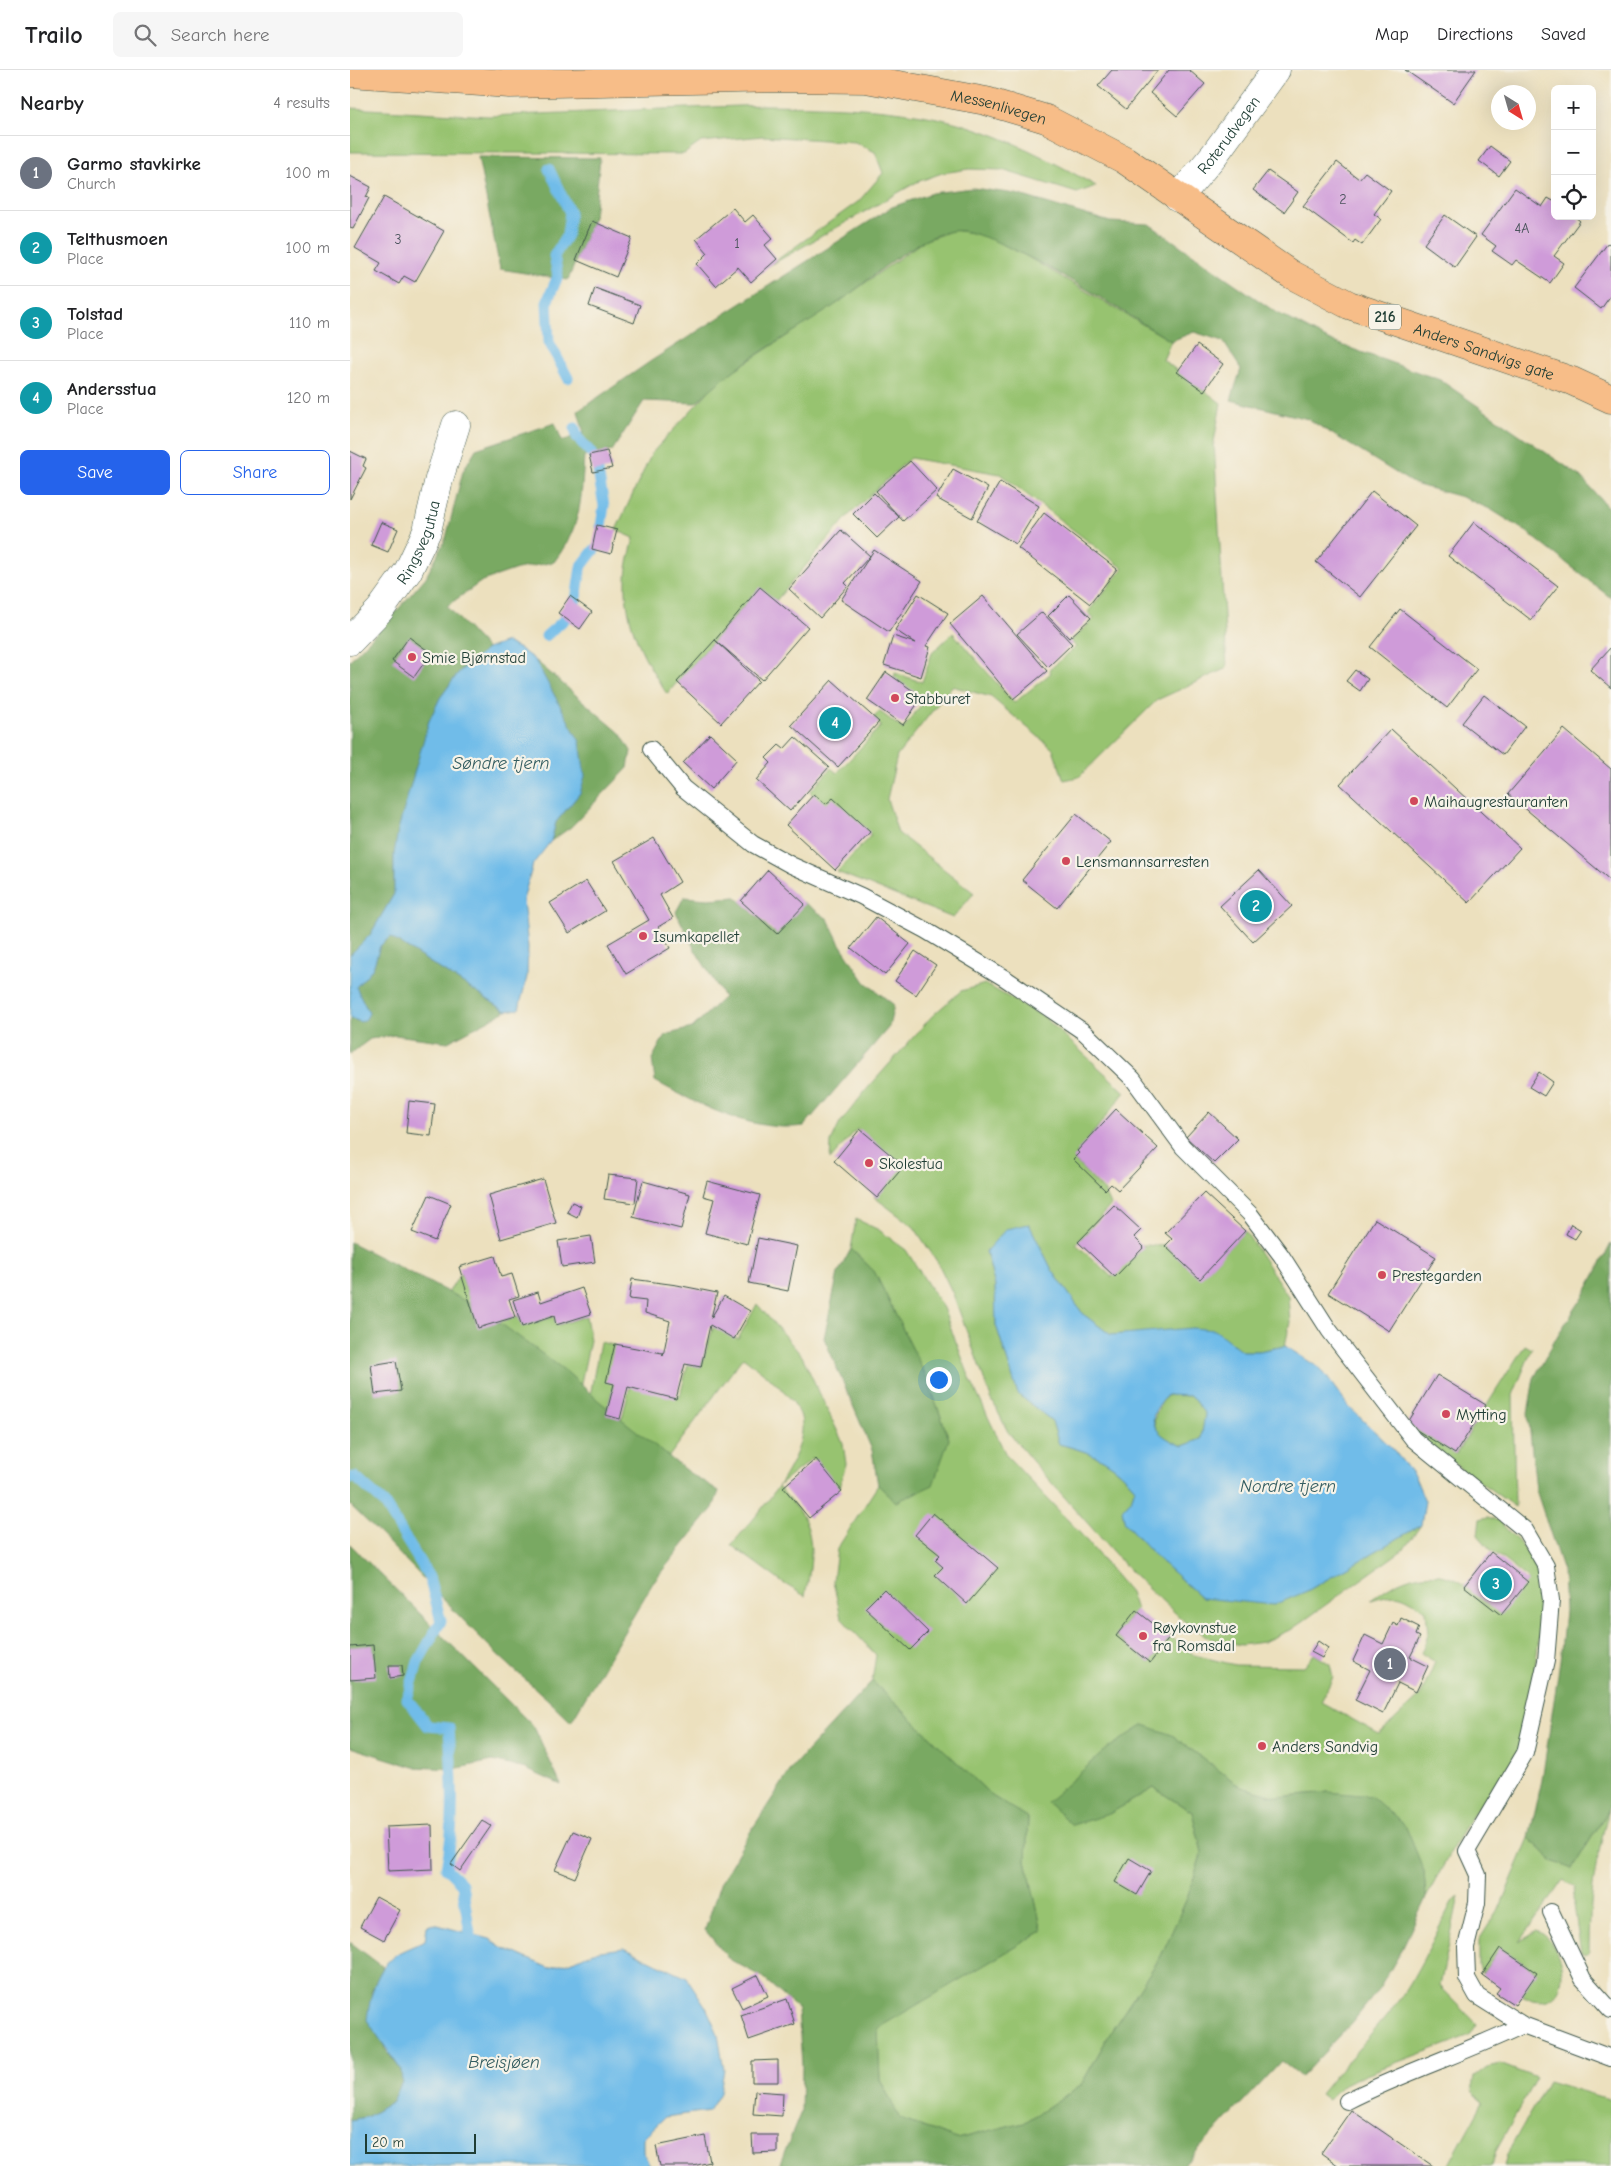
<!DOCTYPE html>
<meta charset="utf-8">
<style>
body{margin:0;font-family:"Comic Neue",sans-serif;background:#f6f6f6;color:#202124}
.controls{position:absolute;right:15px;top:15px;display:grid;overflow:hidden;border-radius:8px;box-shadow:0 5px 20px #0002}
.controls button{width:45px;height:45px;display:grid;place-items:center;padding:0;border:0;border-bottom:1px solid #e0e0e0;background:#fff;color:#202124;font:25px sans-serif}
.compass{position:absolute;left:1141px;top:15px;width:45px;height:45px;border-radius:50%;background:#fff;box-shadow:0 5px 20px #0002;rotate:143deg}
.scale{position:absolute;left:15px;bottom:12px;width:111px;box-sizing:border-box;padding-left:5px;border:2px solid #1f3d34;border-top:0;font-size:14px;line-height:18px;white-space:nowrap;color:#1f3d34;-webkit-text-stroke:4px #f7f3e8;paint-order:stroke}
.you{position:absolute;left:588px;top:1309px;width:18px;height:18px;margin:-12px;border:4px solid #fff;border-radius:50%;background:#1a73e8;box-shadow:0 0 0 8px #1a73e833}
.badge{display:grid;place-items:center;width:32px;height:32px;border-radius:50%;background:#2563eb;color:#fff;font-size:16px;font-weight:700}
.pin{position:absolute;translate:-50% -50%;border:2px solid #fff;box-shadow:0 1px 5px #0006}
.list{margin:0;padding:0;list-style:none}
h2{display:flex;justify-content:space-between;align-items:center;height:65px;margin:0;padding:0 20px;font-size:21px}
h2 small{font-size:16px;font-weight:400;color:#757577}
.list li{display:grid;grid-template-columns:32px 1fr auto;gap:15px;align-items:center;box-sizing:border-box;height:75px;padding:0 20px;border-top:1px solid #e0e0e0}
.list b{display:block;font-size:19px;white-space:nowrap}
.list p{margin:0;font-size:16px;white-space:nowrap;color:#757577}
.list em{font-size:16px;font-style:normal;color:#757577}
.actions{display:flex;gap:10px;padding:15px 20px}
.actions a{flex:1;padding:11px 0;border:1px solid #2563eb;border-radius:8px;text-align:center;font-size:18px;color:#2563eb}
.actions .main{background:#2563eb;color:#fff}
.icon{flex:none;width:28px;height:28px;fill:none;stroke:currentColor;stroke-width:2;stroke-linecap:round;stroke-linejoin:round}
.map{position:relative;flex:none;width:1261px;height:2096px;overflow:hidden}
header{display:flex;align-items:center;gap:30px;box-sizing:border-box;height:70px;padding:0 25px;background:#fff;border-bottom:1px solid #e0e0e0}
header strong{font-size:24px}
nav{display:flex;gap:28px;margin-inline-start:auto;font-size:18px}
.search{width:350px;height:45px;background:#f6f6f6;display:flex;align-items:center;gap:12px;box-sizing:border-box;padding:0 18px;border-radius:8px;color:#757577;font-size:19px}
main{display:flex}
aside{flex:1;background:#fff}
.map>svg:first-child{display:block}
</style>
<header>
<strong>Trailo</strong>
<div class="search"><svg class="icon" aria-label="search" viewBox="0 0 24 24"><circle cx="10" cy="10" r="6"/><path d="M15 15l6 6"/></svg>Search here</div>
<nav><a>Map</a><a>Directions</a><a>Saved</a></nav>
</header>
<main>
<aside>
<h2>Nearby<small>4 results</small></h2>
<ul class="list">
<li><span class="badge" style="background:#6b7280">1</span><div><b>Garmo stavkirke</b><p>Church</p></div><em>100 m</em></li>
<li><span class="badge" style="background:#0f9aa8">2</span><div><b>Telthusmoen</b><p>Place</p></div><em>100 m</em></li>
<li><span class="badge" style="background:#0f9aa8">3</span><div><b>Tolstad</b><p>Place</p></div><em>110 m</em></li>
<li><span class="badge" style="background:#0f9aa8">4</span><div><b>Andersstua</b><p>Place</p></div><em>120 m</em></li>
</ul>
<div class="actions"><a class="main">Save</a><a>Share</a></div>
</aside>
<div class="map">
<svg width="1261" height="2096" viewBox="0 0 1261 2096">
<rect width="100%" height="100%" fill="#f7f3e8"/>
<filter id="ink" filterUnits="userSpaceOnUse"><feTurbulence type="fractalNoise" baseFrequency=".02" numOctaves="2"/><feDisplacementMap in="SourceGraphic" scale="10" xChannelSelector="R" yChannelSelector="G"/><feConvolveMatrix kernelMatrix="1 2 1 2 8 2 1 2 1" color-interpolation-filters="sRGB"/></filter>
<filter id="wash" filterUnits="userSpaceOnUse"><feTurbulence type="fractalNoise" baseFrequency=".0096" numOctaves="4" result="noise"/><feDisplacementMap in="SourceGraphic" scale="20" xChannelSelector="R" yChannelSelector="G"/><feGaussianBlur stdDeviation="1.12" result="paint"/><feColorMatrix in="noise" values="0 0 0 0 0 0 0 0 0 0 0 0 0 0 0 0 0 1.4 0 .05"/><feComposite in="paint" operator="in"/></filter>
<g filter="url(#wash)">
<rect width="100%" height="100%" fill="#ece0be"/>
<path fill="#97c370" stroke="#5b8052" d="M414,35C480,36 550,36 615,55C661,69 704,92 746,116L727,123L652,100L619,99L592,103L567,112L417,197L509,131L533,103L525,82L505,72L413,66L351,72L334,84L0,82V38L138,46Z
M604,160L634,165L676,186L821,271L813,290L871,333L864,372L877,598L807,630L729,707L714,710L703,679L641,627L602,616L547,686L537,729L548,763L624,823L603,848L487,802L521,765L482,730L475,737L460,722L481,698L487,703L531,656L523,649L529,641L553,659L574,631L544,608L545,603L572,612L582,583L603,563L664,633L701,603L699,600L726,577L721,571L744,549L738,542L773,498L650,404L560,388L498,446L424,533L408,520L317,624C294,590 274,552 276,510C276,496 281,481 284,468L266,460L302,383L369,310L486,234L573,171Z
M635,914L694,947L775,1022L723,1089L755,1122L761,1135L726,1174L762,1207L792,1175L815,1176L850,1208L895,1161L938,1226L940,1252L935,1276L909,1281H892L880,1272L790,1263L761,1265L733,1244L702,1200L679,1154L636,1182L645,1216L646,1255L668,1324L702,1351L709,1374C745,1384 760,1389 785,1418L781,1430L772,1440L775,1453L806,1487L852,1528L957,1521L1071,1455L1054,1479L942,1559L913,1572L891,1575L861,1569L835,1552L781,1502L684,1393L658,1362L641,1328L603,1224L588,1193L564,1157L524,1127L551,1095L507,1059L480,1090L481,1072L490,1053L517,1019L583,945L611,921Z
M506,1149L529,1160L556,1180L593,1238L621,1311L656,1385L730,1463L780,1522L786,1540L766,1566L800,1593L820,1567L844,1585L885,1595L954,1596L964,1584L980,1594L983,1607L971,1632L1029,1664L1071,1625L1085,1592L1071,1583L1078,1565L1076,1540C1051,1525 1051,1521 1021,1530C1048,1508 1081,1494 1114,1514C1127,1522 1138,1534 1151,1543L1178,1509L1140,1479L1128,1465L1130,1449L1138,1447L1149,1451L1175,1479L1190,1506V1561L1183,1611L1170,1679L1113,1759L1076,1828L1074,1801L979,1722L928,1727L891,1717L822,1665L759,1744L804,1718L842,1742L852,1782L838,1826L811,1886L762,1960L731,2015L677,2051L607,2069L549,2049L530,2009L527,1958L692,1861L676,1790L678,1748L642,1726L522,1611L526,1585L491,1548L483,1511L487,1479L528,1415L546,1431L599,1369L577,1308L524,1201L501,1179Z
M111,1203L129,1258L169,1246L172,1256L206,1246L209,1255L236,1246L240,1270L221,1360L75,1258Z
M407,1234L452,1286L493,1373L496,1394L488,1420L463,1388L428,1416C437,1427 451,1441 456,1453C465,1477 460,1503 455,1526L433,1513L381,1475C405,1448 469,1377 448,1340C436,1318 412,1302 393,1287L300,1412L233,1364L250,1272L267,1276L264,1312L257,1344L272,1348L280,1316L330,1326L338,1294L351,1297L364,1255L388,1269Z
M1175,1275L1182,1279L1163,1325L1165,1437L1063,1364L1056,1353L1106,1384Z
M817,1325L841,1326L856,1344L851,1369L833,1376C800,1363 797,1353 817,1325Z
M1259,1740C1245,1792 1239,1829 1239,1883L1235,1885L1231,1883L1223,1828L1226,1817L1213,1810L1170,1872L1187,1861C1218,1873 1228,1951 1170,1926L1186,1902L1150,1878L1132,1904L1129,1896V1870L1150,1837L1179,1768L1203,1791L1222,1799Z
M1109,1826L1090,1916L1127,1954L1120,1965L1016,2004L994,2014L978,2030L970,2024C991,1997 1014,1974 1035,1948C1064,1914 1082,1871 1102,1832Z
M1150,1994L1186,2008L1146,2080L1142,2096H1098L1133,2032C1123,2025 1121,2019 1124,2006L1137,1997Z
M1198,2011L1261,2030V2096H1154L1157,2084Z"/>
<path fill="#79a962" stroke="#4c734b" d="M128,87L250,88L244,147L218,210L150,199Z
M623,118L666,124L760,152L799,154L924,241L980,271L1090,310L1230,406L1261,441V528L1177,462L1140,439L1112,427L1064,414L958,349L881,330L891,299L873,271L844,262L821,271C781,247 641,155 603,161C565,166 519,211 488,233C439,267 389,290 346,333L294,331L262,381L234,386C231,431 232,455 204,492L167,499L132,511L97,536L137,579L109,602L90,628L79,651L44,784V824L20,865L0,885V590L38,551L76,507L96,468L113,401L126,379L205,353L212,371L234,363L228,341L301,291L542,137L582,123Z
M185,590L270,663L281,681L278,698L221,757L201,771L206,752L230,723Z
M334,827L358,829L386,827L423,862L453,832L478,849L490,874L515,912L544,935L539,957L454,1056C403,1063 349,1035 305,1011L302,989L315,965L342,958L374,927L345,880L326,842Z
M40,867L156,941L98,972L45,965L20,969L0,984V948L7,951L19,943L6,917L23,898L30,876Z
M0,1172L131,1239L217,1302L249,1331L338,1402L369,1421L363,1438L304,1511L221,1652C197,1627 170,1606 145,1582C96,1534 50,1482 0,1435Z
M1261,1174V1736L1222,1799L1203,1791L1179,1768L1192,1710L1210,1591L1215,1541L1213,1501L1186,1420L1178,1343L1184,1308L1209,1263L1235,1224Z
M501,1179L524,1201L577,1308L599,1369L583,1415L546,1432L528,1415L522,1380L474,1268L488,1203Z
M0,1474L184,1657L211,1715L176,1699L143,1691L103,1699L64,1697L0,1677Z
M522,1611L642,1726L678,1748L676,1790L692,1861L528,1958L530,2009L550,2049L607,2069L677,2051L731,2015L762,1960L811,1886L838,1826L852,1782L842,1742L804,1718L759,1744L722,1755L697,1732L758,1678L794,1655L822,1665L891,1717L928,1727L979,1722L1021,1726L1056,1757L1074,1801L1076,1828L1049,1885L1029,1919L1001,1954L951,2007L931,1991L833,2096H429L451,2042L452,1995L448,1939L412,1907L379,1889L355,1860L370,1814L399,1764L444,1695Z
M0,1872L33,1897L21,1922L35,1979L51,2000L52,2012L43,2031L17,2047L0,2050Z"/>
<path fill="#6fbce9" stroke="#477c8e" fill-rule="evenodd" d="M156,572L170,579L185,590L230,672L235,706L230,723L206,752L201,771L183,794L173,830L178,877L177,907L169,939L156,941L40,867L30,876L23,898L6,917L19,943L16,949L11,952L0,948V885L20,865L44,824V784L48,760L79,651L90,628L109,602L137,579Z
M679,1154L702,1200L733,1244L761,1265L842,1258L865,1260L892,1281H909L935,1276L971,1299L998,1336L1042,1378L1065,1407L1075,1431L1071,1455L957,1521L924,1535L852,1528L806,1487L775,1453L772,1440L781,1430L785,1418C762,1390 743,1383 709,1374L702,1351L668,1324L646,1255L645,1216L636,1181L656,1159ZM817,1325L841,1326L855,1344L851,1369L833,1376C820,1371 797,1360 805,1342C807,1336 813,1330 817,1325Z
M84,1854L140,1869L153,1878L199,1898L221,1892L243,1882L274,1878L337,1908L356,1937L368,1964L374,1999L370,2023L359,2041L315,2047L293,2068V2082L300,2096H0V2050L17,2047L43,2031L52,2012L51,2000L17,1950C20,1928 25,1901 44,1886C51,1880 66,1876 75,1870L77,1856Z"/>
<g fill="none" stroke-linecap="round" stroke-linejoin="round">
<path stroke="#6fbce9" stroke-width="11" d="M199,99L220,143L217,165L204,186L208,206L197,232L199,272L218,308
M225,358L227,367L242,384
M248,401L254,436L251,456
M226,530L231,497L244,480
M196,566L215,549
M0,1408L5,1407L34,1433L79,1507L91,1551L68,1592L57,1629L78,1656L99,1658C102,1705 106,1752 96,1798L112,1814L120,1863"/>
</g>
<g id="blocks">
<path fill="#cf9bd9" d="M762,0H808L776,39L748,16Z
M819,0H839L855,14L827,46L800,23Z
M1055,0H1126L1103,33Z
M1140,76L1160,91L1149,106L1129,91Z
M987,92L1009,109L1015,102L1041,121L1024,144L1031,149L1012,175L1005,170L1003,173L953,136Z
M918,101L948,122L934,142L903,120Z
M0,106L21,117L16,127L19,128L3,159L0,158Z
M1165,118L1192,137L1198,128L1205,132V146H1224L1230,151L1204,186L1214,193L1200,213L1166,190L1162,195L1142,181L1146,176L1131,165Z
M34,127L94,161L65,212L54,206L49,214L26,201L31,193L5,178Z
M383,138L395,152L403,145L423,168L415,175L427,189L401,212L388,197L366,216L347,194L358,183L346,169Z
M1095,145L1126,167L1105,197L1074,174Z
M242,151L282,168L266,207L226,190Z
M1258,173L1261,175V225L1251,239L1224,218Z
M245,218L290,235L284,253L239,236Z
M847,275L873,294L854,321L827,302Z
M0,381L16,389L13,396L16,398L0,429Z
M257,381L262,398L243,402L239,385Z
M560,391L587,420L553,451L526,421Z
M603,399L638,418L622,448L586,428Z
M650,412L689,436L666,474L627,451Z
M1022,421L1066,456L1010,527L966,492Z
M524,423L549,447L527,468L503,444Z
M694,443L767,499L740,534L668,478Z
M31,452L48,459L38,482L21,475Z
M1124,452L1208,516L1181,550L1098,486Z
M247,455L267,460L261,484L242,479Z
M491,460L520,486L495,513L498,516L470,548L439,519Z
M524,480L572,511L539,562L491,530Z
M410,517L458,557L412,610L365,570Z
M568,524L598,543L576,576L580,577L571,607L534,595L543,566L565,573L545,560Z
M719,525L741,548L719,568L698,546Z
M220,526L242,542L230,559L208,543Z
M633,526L697,601L663,629L600,554Z
M1050,539L1127,599L1097,638L1020,577Z
M692,542L722,574L698,597L667,564Z
M59,567L81,583L64,607L42,591Z
M365,570L409,611L371,653L327,612Z
M1261,577V618L1240,600Z
M1005,600L1018,609L1010,621L996,611Z
M536,602L572,627L553,655L517,630Z
M482,610L529,652L488,697L441,655Z
M1134,625L1175,656L1153,685L1112,653Z
M1041,659L1170,778L1119,833L990,714Z
M1214,659L1261,699V811L1158,724Z
M360,664L387,689L361,719L333,693Z
M445,667L479,697L440,741L406,710L421,693L416,688L429,675L434,679Z
M464,724L476,734L483,728L520,762L485,800L436,755Z
M726,744L761,772L707,838L672,810Z
M304,768L330,812L310,825L323,848L308,857L320,878L276,904L258,874L299,850L264,791Z
M418,800L455,834L427,864L391,831Z
M909,800L942,836L903,872L870,836Z
M236,811L255,841L219,863L200,833Z
M526,847L560,874L535,905L501,878Z
M565,881L586,895L566,925L545,911Z
M1189,1002L1203,1012L1194,1026L1179,1017Z
M59,1031L85,1034L81,1066L56,1063Z
M766,1039L808,1078L768,1120L761,1114L755,1120L723,1089L729,1083L727,1081Z
M859,1042L888,1069L864,1093L836,1067Z
M510,1059L554,1096L527,1128L484,1091Z
M258,1105L288,1108L285,1133L254,1129Z
M193,1109L206,1153L151,1169L139,1125Z
M293,1111L340,1124L331,1159L283,1147Z
M357,1111L410,1125L397,1174L355,1163L364,1129L353,1126Z
M854,1123L895,1161L850,1209L815,1176L822,1169L815,1163Z
M79,1125L101,1134L85,1171L62,1162Z
M222,1132L231,1136L227,1147L217,1142Z
M764,1135L791,1160L784,1167L794,1177L765,1207L728,1172Z
M1025,1149L1086,1187L1039,1261L978,1223Z
M1221,1154L1231,1160L1225,1169L1216,1164Z
M241,1166L245,1192L212,1197L208,1171Z
M408,1168L447,1176L438,1221L399,1213Z
M145,1186L151,1207L162,1204L169,1226L159,1229L165,1247L128,1258L109,1197Z
M282,1209L327,1215L367,1223L361,1248L374,1226L400,1241L384,1269L360,1255L351,1297L335,1294L326,1329L278,1317L270,1349L256,1345L264,1314L256,1312L265,1274L312,1283L313,1286L320,1251L295,1243L296,1231L279,1229Z
M232,1218L241,1244L206,1255L204,1246L172,1257L163,1230L188,1222L191,1232Z
M46,1291L51,1321L25,1324L21,1295Z
M1087,1305L1136,1335L1105,1384L1057,1354Z
M466,1389L492,1421L459,1448L433,1417Z
M583,1443L648,1498L617,1534L585,1505L593,1497L585,1490L590,1485L565,1465Z
M1141,1482L1178,1512L1151,1545L1114,1516Z
M534,1519L578,1562L560,1580L515,1538Z
M786,1540L820,1567L800,1593L766,1566Z
M1051,1548L1069,1557L1066,1565L1070,1567L1060,1587L1078,1596L1066,1622L1048,1613L1033,1644L1005,1630L1020,1600L1003,1591L1015,1565L1033,1574L1043,1553L1048,1556Z
M968,1571L978,1578L972,1588L961,1582Z
M23,1575L26,1608L0,1610V1577Z
M39,1595H52L53,1606L40,1608Z
M132,1750L141,1756L110,1801L101,1794Z
M82,1755L83,1799L38,1801L36,1757Z
M223,1761L242,1769L225,1808L205,1800Z
M779,1788L801,1801L787,1825L765,1812Z
M26,1827L50,1840L34,1870L10,1857Z
M1150,1878L1187,1903L1165,1935L1146,1923L1150,1918L1132,1905Z
M408,1905L418,1926L392,1938L382,1918Z
M437,1929L445,1954L399,1970L391,1945Z
M428,1990V2012H402V1991Z
M405,2021L433,2023L432,2046L403,2044Z
M1001,2040L1083,2096H989L971,2083Z
M402,2065H427V2082L403,2083Z
M355,2066L360,2092L343,2096H310L306,2076Z"/>
</g>
</g>
<g filter="url(#ink)">
<use href="#blocks" fill-opacity="0" stroke="#3e5549" stroke-width="1"/>
<g fill="none" stroke-linecap="round" stroke-linejoin="round">
<defs>
<path id="service" d="M301,679L333,718L403,774L441,795L511,826L575,860L656,909L734,962L783,1009L833,1077L900,1144L931,1185L979,1260L1063,1369L1175,1460L1196,1496L1201,1530L1196,1591L1175,1683L1117,1781L1128,1805L1127,1833L1116,1877L1117,1908L1127,1926L1173,1955L1261,1988
M1201,1842L1233,1909L1261,1940
M997,2031C1054,2002 1115,1983 1173,1955"/>
<g id="minor">
<path id="s1" d="M828,128L864,85L926,0"/>
<path id="s2" d="M0,571L30,540L58,501L77,461L89,409L106,355"/>
</g>
<g id="primary">
<path id="s3" d="M0,3L160,14L432,8L516,9L636,31L696,49L775,90L940,204L999,235L1222,311L1261,329"/>
</g>
</defs>
<use href="#service" stroke="#3e5549" stroke-width="18"/>
<use href="#minor" stroke="#3e5549" stroke-width="29"/>
<use href="#primary" stroke="#3e5549" stroke-width="29"/>
<use href="#service" stroke="#fff" stroke-width="16"/>
<use href="#minor" stroke="#fff" stroke-width="28"/>
<use href="#primary" stroke="#f7bd88" stroke-width="28"/>
</g>
</g>
<g fill="#d1495b" stroke="#f7f3e8" stroke-width="2">
<circle cx="62" cy="587" r="5"/>
<circle cx="545" cy="628" r="5"/>
<circle cx="1064" cy="731" r="5"/>
<circle cx="716" cy="791" r="5"/>
<circle cx="293" cy="866" r="5"/>
<circle cx="519" cy="1093" r="5"/>
<circle cx="1032" cy="1205" r="5"/>
<circle cx="1096" cy="1344" r="5"/>
<circle cx="793" cy="1566" r="5"/>
<circle cx="912" cy="1676" r="5"/>
</g>
<g text-anchor="middle" stroke-width="4.5" stroke-linejoin="round" paint-order="stroke">
<g font-size="14" fill="#4b545d">
<text x="993" y="134">2</text>
<text x="1172" y="163">4A</text>
<text x="48" y="174">3</text>
<text x="387" y="178">1</text>
</g>
<rect fill="#f7f3e8" stroke="#60746a" stroke-width="1" x="1019" y="234.5" width="32" height="25" rx="4"/>
<g font-size="15" font-weight="bold" fill="#1f3d34">
<text x="1035" y="252">216</text>
</g>
<g font-size="16" fill="#1f3d34" stroke="#f7f3e8">
<text dy="6" stroke="none"><textPath href="#s3" startOffset="652">Messenlivegen</textPath></text>
<text dy="6" stroke="none"><textPath href="#s1" startOffset="81">Roterudvegen</textPath></text>
<text dy="6" stroke="none"><textPath href="#s3" startOffset="1200">Anders Sandvigs gate</textPath></text>
<text dy="6" stroke="none"><textPath href="#s2" startOffset="122">Ringsvegutua</textPath></text>
</g>
<g font-size="16" fill="#1f3d34" stroke="#f7f3e8" text-anchor="start">
<text x="72" y="593">Smie Bjørnstad</text>
<text x="555" y="634">Stabburet</text>
<text x="1074" y="737">Maihaugrestauranten</text>
<text x="726" y="797">Lensmannsarresten</text>
<text x="303" y="872">Isumkapellet</text>
<text x="529" y="1099">Skolestua</text>
<text x="1042" y="1211">Prestegarden</text>
<text x="1106" y="1350">Mytting</text>
<text x="803" y="1563">Røykovnstue<tspan x="803" dy="18">fra Romsdal</tspan></text>
<text x="922" y="1682">Anders Sandvig</text>
</g>
<g font-size="18" font-style="italic" fill="#335d61" stroke="#f7f3e8">
<text x="151" y="699">Søndre tjern</text>
<text x="938" y="1422">Nordre tjern</text>
<text x="154" y="1998">Breisjøen</text>
</g>
</g>
</svg>
<div class="controls">
<button>+</button>
<button>−</button>
<button><svg class="icon" aria-label="locate" viewBox="0 0 24 24"><circle cx="12" cy="12" r="6"/><path d="M12 2v4M12 18v4M2 12h4M18 12h4"/></svg></button>
</div>
<svg class="compass" viewBox="-18 -18 36 36"><path d="M0-13l5 13h-10z" fill="#e53935"/><path d="M0 13l5-13h-10z" fill="#757577"/></svg>
<div class="scale">20 m</div>
<div class="you"></div>
<div class="pin badge" style="left:1040px;top:1594px;background:#6b7280">1</div>
<div class="pin badge" style="left:906px;top:836px;background:#0f9aa8">2</div>
<div class="pin badge" style="left:1146px;top:1514px;background:#0f9aa8">3</div>
<div class="pin badge" style="left:485px;top:653px;background:#0f9aa8">4</div>
</div>
</main>
